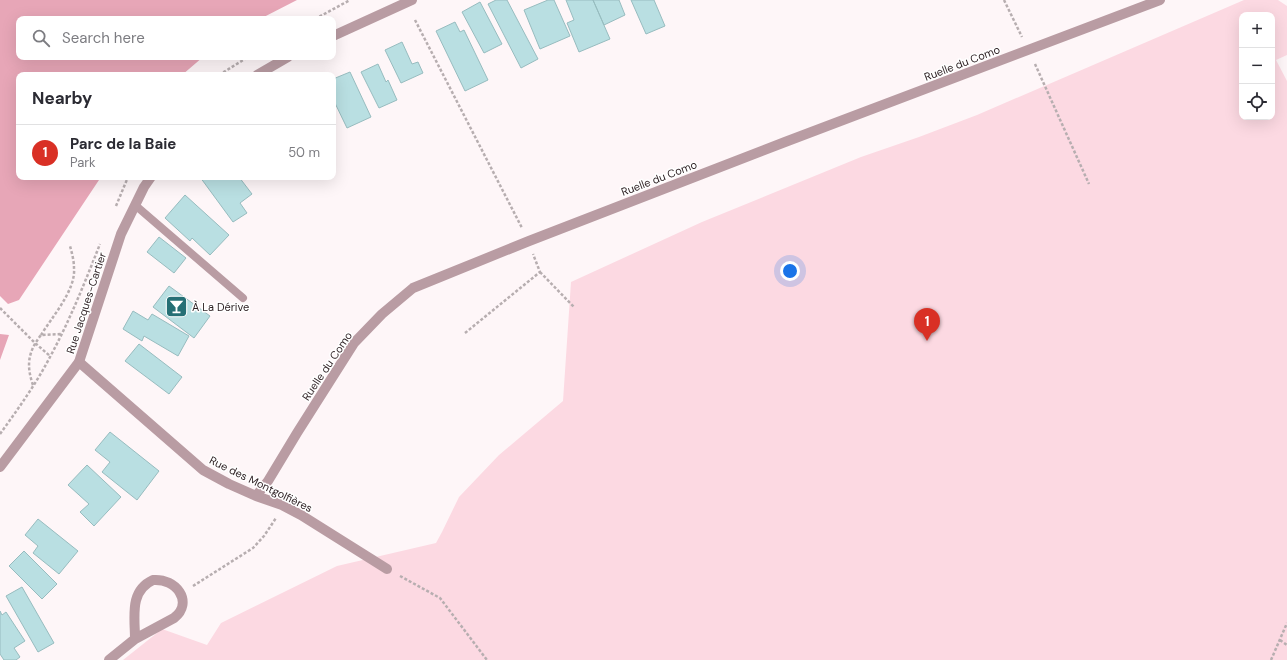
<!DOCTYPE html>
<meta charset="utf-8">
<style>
body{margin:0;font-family:"DM Sans",sans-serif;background:#f2f2f3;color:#2b2b33}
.controls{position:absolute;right:12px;top:12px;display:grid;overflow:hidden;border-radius:8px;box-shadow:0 4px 16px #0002}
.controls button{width:36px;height:36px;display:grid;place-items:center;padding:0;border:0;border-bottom:1px solid #e1e1e2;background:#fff;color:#2b2b33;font:20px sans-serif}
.you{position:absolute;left:790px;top:271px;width:14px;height:14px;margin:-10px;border:3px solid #fff;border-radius:50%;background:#1a73e8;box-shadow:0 0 0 6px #1a73e833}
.badge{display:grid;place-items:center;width:26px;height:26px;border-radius:50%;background:#d93025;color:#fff;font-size:13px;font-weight:700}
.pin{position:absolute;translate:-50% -33px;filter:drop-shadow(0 1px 2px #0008)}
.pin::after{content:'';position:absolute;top:21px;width:14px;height:12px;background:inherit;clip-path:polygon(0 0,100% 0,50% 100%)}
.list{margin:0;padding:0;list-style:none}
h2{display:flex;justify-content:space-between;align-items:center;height:52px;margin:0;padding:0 16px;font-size:17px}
h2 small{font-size:13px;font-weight:400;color:#7c7c81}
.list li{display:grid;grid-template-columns:26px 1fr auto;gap:12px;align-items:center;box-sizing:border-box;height:56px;padding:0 16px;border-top:1px solid #e1e1e2}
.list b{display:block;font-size:15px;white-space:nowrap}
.list p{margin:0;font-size:13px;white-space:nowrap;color:#7c7c81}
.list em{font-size:13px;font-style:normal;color:#7c7c81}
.icon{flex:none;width:22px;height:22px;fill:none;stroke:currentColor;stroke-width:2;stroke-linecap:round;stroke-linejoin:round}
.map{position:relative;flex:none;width:1287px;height:660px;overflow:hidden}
.search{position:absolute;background:#fff;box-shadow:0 4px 16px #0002;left:16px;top:16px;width:320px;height:44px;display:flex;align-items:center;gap:10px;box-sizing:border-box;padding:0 14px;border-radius:8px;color:#7c7c81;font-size:15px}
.panel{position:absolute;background:#fff;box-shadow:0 4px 16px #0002;left:16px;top:72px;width:320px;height:108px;border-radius:8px}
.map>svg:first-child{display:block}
</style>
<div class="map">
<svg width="1287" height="660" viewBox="0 0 1287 660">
<rect width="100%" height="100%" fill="#fef6f8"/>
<path fill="#fcd9e2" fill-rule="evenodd" d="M1244,0H1278L1287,6V55L1276,60L1287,81V660H123L162,629L207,645L221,623L337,566L436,543L442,532L459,497L499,455L563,401L571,282L702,222L861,157L919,137L977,115ZM1242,15H1272V117H1242Z"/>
<path fill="#e7a6b7" d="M0,0H297L260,19H19V57H203L182,75H19V177H101L19,300L8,304L0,296Z
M0,334L9,335L0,360Z"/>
<path fill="#b9dfe2" stroke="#97bcbf" d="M496,0H507L538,59L521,68L488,4Z
M548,0H554L570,36L540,49L524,10Z
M566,0H593L610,39L579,52L567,23L574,20Z
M593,0H619L625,15L604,25Z
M631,0H654L665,26L646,34Z
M480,2L502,44L484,53L462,12Z
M455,22L460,32L464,30L488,80L465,91L436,31Z
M402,42L412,64L418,62L423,73L401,83L385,50Z
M378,64L386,82L388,80L397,100L379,108L361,72Z
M350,72L371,117L347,128L333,99V79Z
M200,177H239L252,194L240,203L247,213L233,222Z
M185,195L229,235L210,255L192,238L190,241L165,218Z
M159,237L186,258L174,273L147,252Z
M169,286L210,316L194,338L153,307Z
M133,311L148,320L152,314L189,336L178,356L144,336L142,341L123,329Z
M139,344L182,377L169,394L125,361Z
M110,432L159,471L137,500L102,472L110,462L95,450Z
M87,465L121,497L94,526L80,512L89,504L68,485Z
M38,519L78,551L59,574L33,553L38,546L25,535Z
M24,551L57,584L42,599L9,566Z
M22,587L54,643L38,652L6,596Z
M0,611L2,615L6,612L25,641L14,648L20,657L16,660H4L0,654Z"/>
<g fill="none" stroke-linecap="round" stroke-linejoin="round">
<path stroke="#b7aeb0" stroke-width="2.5" stroke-dasharray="3 2" stroke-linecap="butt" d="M1004,0L1022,37
M315,19L350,0
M415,20L522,228
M1035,64L1089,184
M219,75L248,57
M116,206L128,177
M540,272L574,307
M0,308L35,343L50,356
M465,333L540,272L533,254
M41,335C52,317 76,290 74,268C74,261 72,253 70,246
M33,385C26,365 28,352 41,335L61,334
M0,434C18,409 36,384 50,357C70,320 85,282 100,244
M400,576L440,598L487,660
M193,586L253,548L264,536L276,518
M1280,640L1287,645
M1271,660L1287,623"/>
<path stroke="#b99ca3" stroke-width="8" d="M135,205L243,298"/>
<path stroke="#b99ca3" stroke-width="10" d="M79,362L203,470L229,484L256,496L282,505L301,515L387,569
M256,496L268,481L297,433L354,343L382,314L413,288L529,241L785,142L1160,0
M153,580C176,578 194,602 174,618L135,639C135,617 129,591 153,580Z
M109,660L135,639"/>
<path stroke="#b99ca3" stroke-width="10" d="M333,36L412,0
M257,75L288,57
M0,467L79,362L121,234L144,187L151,177"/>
</g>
<defs>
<symbol id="bar-square" viewBox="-11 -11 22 22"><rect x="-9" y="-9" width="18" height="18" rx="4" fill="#256f75" stroke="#fff"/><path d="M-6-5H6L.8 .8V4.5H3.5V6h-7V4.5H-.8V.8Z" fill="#fff"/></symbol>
</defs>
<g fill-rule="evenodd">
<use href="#bar-square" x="164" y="294" width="25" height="25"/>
</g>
<g text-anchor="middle" stroke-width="3" stroke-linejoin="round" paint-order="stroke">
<g font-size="11" fill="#2c1f22" stroke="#fff">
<text transform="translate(962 63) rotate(-21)" y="4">Ruelle du Como</text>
<text transform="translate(659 178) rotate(-21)" y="4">Ruelle du Como</text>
<text transform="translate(86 303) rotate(-72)" y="4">Rue Jacques-Cartier</text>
<text transform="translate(327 366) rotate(-56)" y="4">Ruelle du Como</text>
<text transform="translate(261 484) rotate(26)" y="4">Rue des Montgolfières</text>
</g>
<g font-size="11" fill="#2c1f22" stroke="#fff" text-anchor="start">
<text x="192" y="311">À La Dérive</text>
</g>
</g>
</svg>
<div class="controls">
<button>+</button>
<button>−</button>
<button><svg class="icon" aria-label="locate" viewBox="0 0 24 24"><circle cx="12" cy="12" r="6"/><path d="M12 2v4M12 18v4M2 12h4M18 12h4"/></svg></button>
</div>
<div class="you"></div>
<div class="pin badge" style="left:927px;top:341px">1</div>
<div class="search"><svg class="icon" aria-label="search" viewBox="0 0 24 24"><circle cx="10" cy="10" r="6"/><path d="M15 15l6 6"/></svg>Search here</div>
<section class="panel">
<h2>Nearby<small></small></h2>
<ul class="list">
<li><span class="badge">1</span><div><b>Parc de la Baie</b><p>Park</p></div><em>50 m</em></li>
</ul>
</section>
</div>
